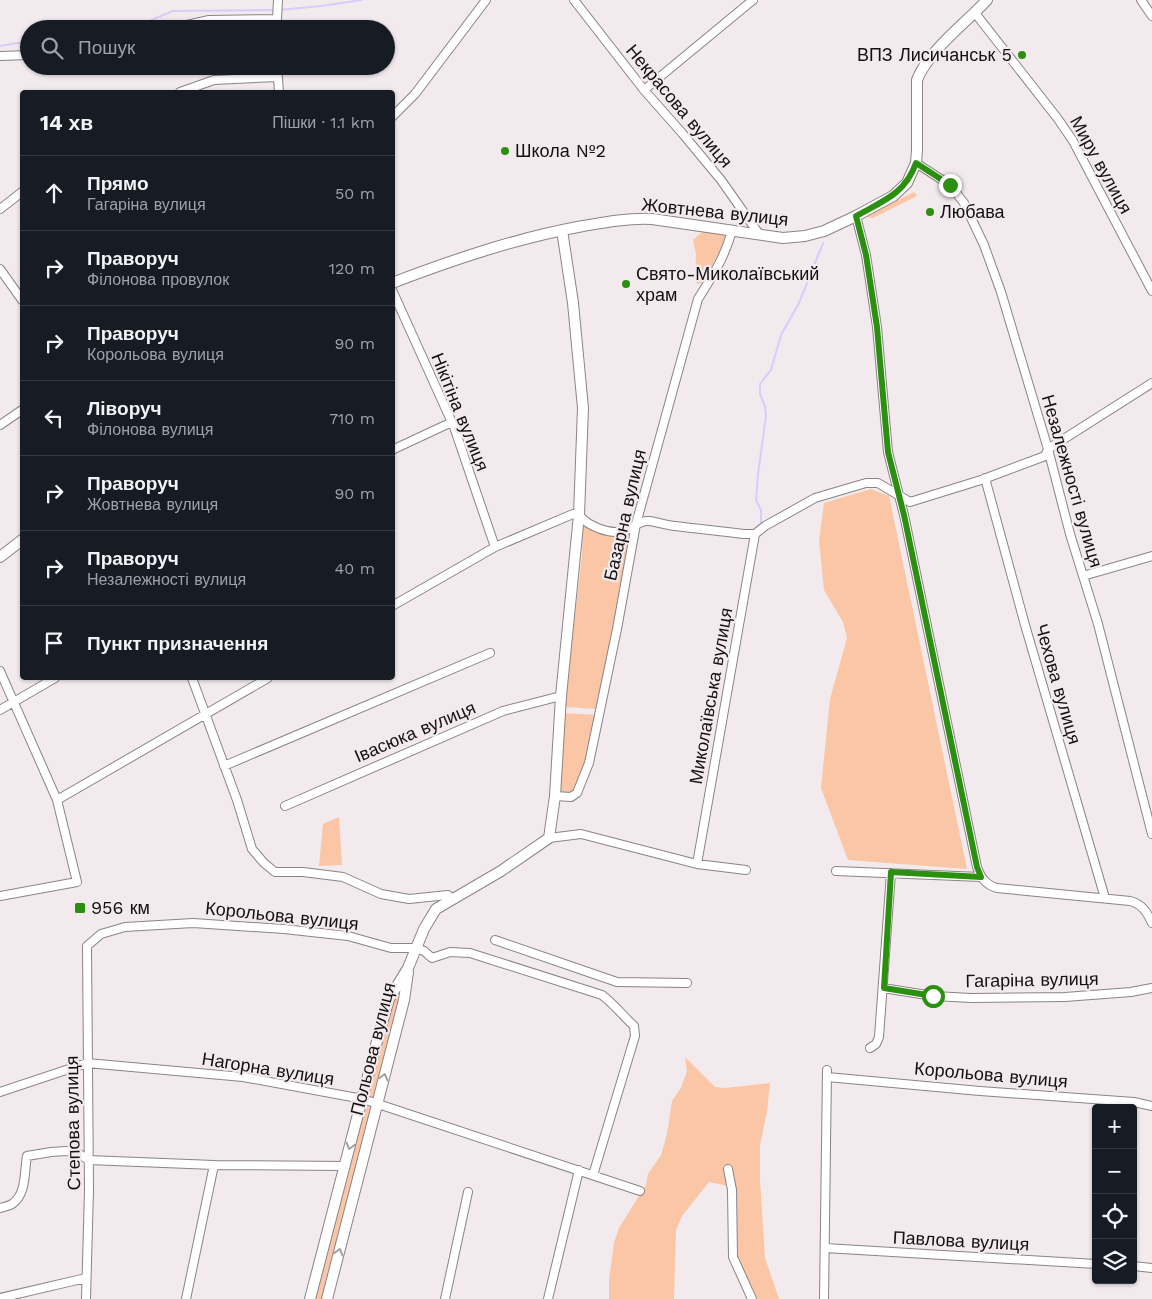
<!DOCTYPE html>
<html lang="uk">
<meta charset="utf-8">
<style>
body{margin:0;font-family:"Work Sans",sans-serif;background:#20242c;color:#f1f3f6}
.controls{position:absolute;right:15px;bottom:15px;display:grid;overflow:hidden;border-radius:5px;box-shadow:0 1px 4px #0004}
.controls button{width:45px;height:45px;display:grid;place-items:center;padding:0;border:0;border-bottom:1px solid #363941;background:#171b24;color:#f1f3f6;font:25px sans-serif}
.stop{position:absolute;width:15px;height:15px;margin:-11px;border:4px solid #2b9010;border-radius:50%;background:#fff}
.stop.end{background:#2b9010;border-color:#fff;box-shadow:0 1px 5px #0008}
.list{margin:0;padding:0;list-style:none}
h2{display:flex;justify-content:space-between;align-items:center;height:65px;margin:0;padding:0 20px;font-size:21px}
h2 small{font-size:16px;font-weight:400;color:#9ea1a6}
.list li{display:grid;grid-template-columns:32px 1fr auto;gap:15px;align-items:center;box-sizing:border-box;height:75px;padding:0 20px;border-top:1px solid #363941}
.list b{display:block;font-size:19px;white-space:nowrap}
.list p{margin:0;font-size:16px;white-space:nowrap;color:#9ea1a6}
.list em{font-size:16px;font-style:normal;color:#9ea1a6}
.icon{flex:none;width:28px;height:28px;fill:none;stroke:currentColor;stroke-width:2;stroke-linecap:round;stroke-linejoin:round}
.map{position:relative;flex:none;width:1152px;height:1299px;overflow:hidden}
.search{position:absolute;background:#171b24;box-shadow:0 1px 4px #0004;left:20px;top:20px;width:375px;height:55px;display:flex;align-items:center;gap:12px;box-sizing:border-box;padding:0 18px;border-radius:28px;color:#9ea1a6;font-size:19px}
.panel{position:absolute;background:#171b24;box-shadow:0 1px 4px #0004;left:20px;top:90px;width:375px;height:590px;border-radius:5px}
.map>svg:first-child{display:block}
</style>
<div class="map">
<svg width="1152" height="1299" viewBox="0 0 1152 1299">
<rect width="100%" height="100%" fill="#f2eaed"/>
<path fill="#fac6a5" d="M914,192L917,196L873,218L867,217L868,215Z
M703,231L725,235L726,240L702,283L697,284L695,277L696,254L693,240Z
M871,489L889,496L967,869L848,860L821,788L830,699L847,638L843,622L824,590L819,541L824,503Z
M583,527L632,531L597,709L564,707L582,556Z
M564,713L597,715L585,764L575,791L569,794L559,793Z
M339,817L342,865L319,866L323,824Z
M398,994H400L401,995L374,1097L372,1098L367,1095L390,1006Z
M685,1057L715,1087L725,1088L770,1083L767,1112L760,1145V1180L765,1258L779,1299H756L739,1266L736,1256L728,1186L709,1182L682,1216L676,1230L674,1299H609V1280L614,1243L619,1228L646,1185L648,1174L661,1155L667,1134L672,1101L681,1088L687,1071Z
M368,1105L372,1109L323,1299H313L365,1107Z"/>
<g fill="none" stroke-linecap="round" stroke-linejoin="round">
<path stroke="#d8cdf9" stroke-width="2" d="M279,10L321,6L362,0
M130,29L173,11L275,10
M0,46L17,43H29
M761,522V510L756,500L758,474L766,416L765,406L760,394V384L771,370L781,335L799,303L823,243"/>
<defs>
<path id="minor" d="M574,0L644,90L682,133L721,180L759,234
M1141,0L1152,16
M975,13L1058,119L1073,141L1152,291
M169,29L209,20L277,19L278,0
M0,56L29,55
M277,66L279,92
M644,90L753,0
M180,92L214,80L277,77
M392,117L415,94L486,0
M916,163L950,185L964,203L984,245L1001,292L1048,449L1070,534L1098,624L1152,834
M0,209L22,192
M856,216L866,255L877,327L888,452L904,515L977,867C981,878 986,885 997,888L1130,901C1142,904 1147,912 1152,923
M0,269L22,300
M392,290L454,427L495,547
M0,425L22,410
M392,450L452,422
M985,478L1025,625L1105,898
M1083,576L1152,556
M392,606L495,547L573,514L579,515C588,526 609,535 624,531C633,528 639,520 649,521C657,522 666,525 675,526C698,529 721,531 744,534H755L765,526L815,498L866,483H878L910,502L981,480L1045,456L1048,449L1152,383
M0,671L57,800L77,882L0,896
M192,678L237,800L252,849L264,863L275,872H303L343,877L381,894L409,899L448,895L452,899
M0,710L55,678
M224,766L490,653
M555,796L571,797L577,793L589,763L617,629L636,524L698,299C712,277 726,255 732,230
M57,800L268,678
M285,806L503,711L561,696
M549,838L581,834L697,864L746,870
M697,864L755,534
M836,871L981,877
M495,940L617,982L687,983
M883,988L933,996L972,998L1065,997L1131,992L1152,988
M870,1048L876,1044L879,1037L891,873
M827,1077L980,1091L1134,1102L1152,1106
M0,1092L87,1063L243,1077L363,1099L640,1191
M728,1169L732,1190L733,1257L752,1299
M0,1208C3,1207 9,1206 12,1204C27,1194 24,1171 27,1156L51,1152L66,1151L78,1153L88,1160L214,1165L345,1166
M825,1248L1096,1264
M1133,1266L1152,1268
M0,1298L86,1278
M86,1299L89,1190L87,946L101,934L125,927L193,923L284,929L348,936L391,948H416L424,951L432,958L450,952L470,953L602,995C614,1004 623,1016 634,1026L635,1036L593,1175
M186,1299L214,1165
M445,1299L468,1192
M548,1299L579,1170
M824,1299L827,1070"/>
<path id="major" d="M392,283C455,259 517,238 583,226C606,222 628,218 652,219L783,238L805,236L824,231L856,216L893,196L907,183L916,163L917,150V80C928,51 966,23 987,0
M0,557L22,540
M310,1299L376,1045L389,999L408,968L424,929L436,909L501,871L549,838L555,796L561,696L579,515L583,408L573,303L562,230
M327,1299L404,1000L408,972"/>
</defs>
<use href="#minor" stroke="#8b8386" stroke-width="10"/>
<use href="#major" stroke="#8b8386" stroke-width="12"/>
<use href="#minor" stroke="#fff" stroke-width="8"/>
<use href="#major" stroke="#fff" stroke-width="10"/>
</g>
<defs><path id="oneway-chevron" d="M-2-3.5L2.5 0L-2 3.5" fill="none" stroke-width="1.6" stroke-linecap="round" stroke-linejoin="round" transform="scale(1.25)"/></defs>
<g stroke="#a1a0a0">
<use href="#oneway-chevron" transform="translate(384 1077) rotate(-75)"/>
<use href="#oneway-chevron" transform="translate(350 1146) rotate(105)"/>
<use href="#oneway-chevron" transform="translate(339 1252) rotate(-75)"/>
</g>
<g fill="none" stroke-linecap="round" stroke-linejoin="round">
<path stroke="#2b9010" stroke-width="6" d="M933,996L884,988L891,872L981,877L977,867L904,515L888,452L877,327L866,255L856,216C883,201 905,194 916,163L950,185"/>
</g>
<g fill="#2b9010" stroke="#f2eaed" stroke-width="2">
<circle cx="1022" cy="55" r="5"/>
<circle cx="505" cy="151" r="5"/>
<circle cx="930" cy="212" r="5"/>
<circle cx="626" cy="284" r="5"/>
<rect x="74" y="902" width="12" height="12" rx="2.5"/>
</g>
<g text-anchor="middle" stroke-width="4.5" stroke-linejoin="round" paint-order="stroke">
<g font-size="18" fill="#131111" stroke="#f2eaed" text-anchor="start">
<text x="1012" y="61" text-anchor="end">ВПЗ Лисичанськ 5</text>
<text x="515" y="157">Школа №2</text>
<text x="940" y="218">Любава</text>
<text x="636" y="280">Свято-Миколаївський<tspan x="636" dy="21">храм</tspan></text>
<text x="91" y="914">956 км</text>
</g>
<g font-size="18" fill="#131111" stroke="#f2eaed">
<text transform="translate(679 106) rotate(50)" y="6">Некрасова вулиця</text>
<text transform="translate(1101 165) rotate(61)" y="6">Миру вулиця</text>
<text transform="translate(715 212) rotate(6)" y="6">Жовтнева вулиця</text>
<text transform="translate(460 412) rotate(68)" y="6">Нікітіна вулиця</text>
<text transform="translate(1072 481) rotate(74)" y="6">Незалежності вулиця</text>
<text transform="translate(625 515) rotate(-77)" y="6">Базарна вулиця</text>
<text transform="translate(1058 684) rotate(74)" y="6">Чехова вулиця</text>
<text transform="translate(711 696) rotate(-80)" y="6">Миколаївська вулиця</text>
<text transform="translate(415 732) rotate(-23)" y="6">Івасюка вулиця</text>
<text transform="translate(282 916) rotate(6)" y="6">Корольова вулиця</text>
<text transform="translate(1032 980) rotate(-1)" y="6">Гагаріна вулиця</text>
<text transform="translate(373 1049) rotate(-76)" y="6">Польова вулиця</text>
<text transform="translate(268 1069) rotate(9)" y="6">Нагорна вулиця</text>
<text transform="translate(991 1075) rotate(5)" y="6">Корольова вулиця</text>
<text transform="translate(73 1123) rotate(-91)" y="6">Степова вулиця</text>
<text transform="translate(961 1241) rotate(3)" y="6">Павлова вулиця</text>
</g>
</g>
</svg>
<div class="controls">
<button>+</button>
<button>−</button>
<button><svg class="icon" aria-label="locate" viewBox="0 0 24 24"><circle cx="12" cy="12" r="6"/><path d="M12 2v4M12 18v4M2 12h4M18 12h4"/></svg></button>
<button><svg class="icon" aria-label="layers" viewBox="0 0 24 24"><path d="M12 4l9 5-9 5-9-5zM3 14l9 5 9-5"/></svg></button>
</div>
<div class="stop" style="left:933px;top:996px"></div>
<div class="stop end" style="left:950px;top:185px"></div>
<div class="search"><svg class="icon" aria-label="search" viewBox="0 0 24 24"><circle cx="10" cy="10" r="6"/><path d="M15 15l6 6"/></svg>Пошук</div>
<section class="panel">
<h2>14 хв<small>Пішки · 1.1 km</small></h2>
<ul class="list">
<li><svg class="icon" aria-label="ahead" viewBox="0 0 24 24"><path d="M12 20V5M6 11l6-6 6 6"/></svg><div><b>Прямо</b><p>Гагаріна вулиця</p></div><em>50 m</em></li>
<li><svg class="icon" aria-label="right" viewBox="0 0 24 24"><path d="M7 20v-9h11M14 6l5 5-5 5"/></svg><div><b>Праворуч</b><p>Філонова провулок</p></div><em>120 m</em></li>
<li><svg class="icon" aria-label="right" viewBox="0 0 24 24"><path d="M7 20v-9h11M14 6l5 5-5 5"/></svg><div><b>Праворуч</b><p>Корольова вулиця</p></div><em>90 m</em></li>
<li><svg class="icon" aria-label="left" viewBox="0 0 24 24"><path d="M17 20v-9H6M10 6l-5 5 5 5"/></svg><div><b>Ліворуч</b><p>Філонова вулиця</p></div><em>710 m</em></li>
<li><svg class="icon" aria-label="right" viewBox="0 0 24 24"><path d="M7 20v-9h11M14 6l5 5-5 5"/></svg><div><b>Праворуч</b><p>Жовтнева вулиця</p></div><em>90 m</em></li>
<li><svg class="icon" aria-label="right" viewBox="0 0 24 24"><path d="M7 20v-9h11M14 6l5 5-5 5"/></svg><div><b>Праворуч</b><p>Незалежності вулиця</p></div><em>40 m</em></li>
<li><svg class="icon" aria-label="arrive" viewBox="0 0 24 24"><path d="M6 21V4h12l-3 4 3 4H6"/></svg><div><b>Пункт призначення</b></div></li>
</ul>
</section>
</div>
